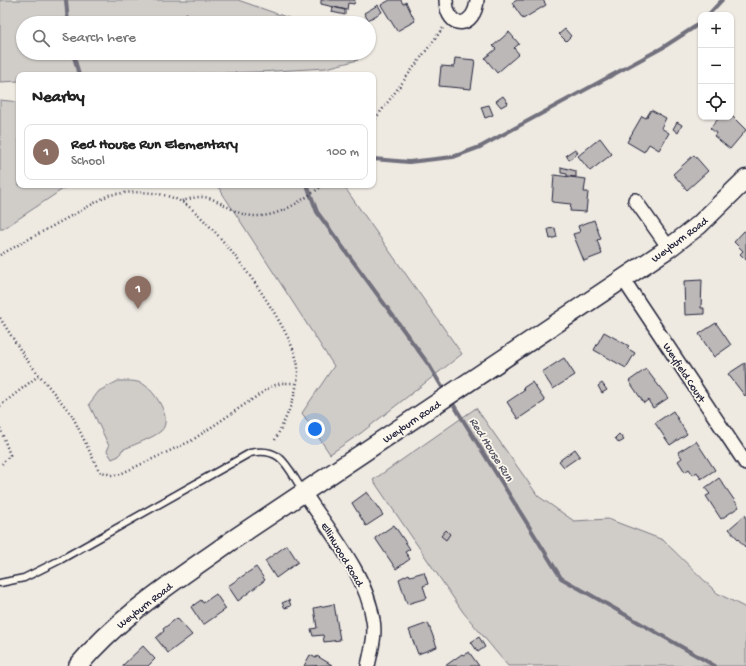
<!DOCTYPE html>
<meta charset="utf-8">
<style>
body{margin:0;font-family:"Gochi Hand",sans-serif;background:#f6f6f6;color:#222}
.controls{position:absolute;right:12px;top:12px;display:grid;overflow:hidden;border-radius:8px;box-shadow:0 1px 3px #0004}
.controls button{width:36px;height:36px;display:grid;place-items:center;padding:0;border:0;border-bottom:1px solid #e0e0e0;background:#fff;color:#222;font:20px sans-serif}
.you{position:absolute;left:315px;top:429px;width:14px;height:14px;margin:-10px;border:3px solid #fff;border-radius:50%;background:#1a73e8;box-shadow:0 0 0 6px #1a73e833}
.badge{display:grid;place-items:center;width:26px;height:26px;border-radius:50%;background:#7c3aed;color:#fff;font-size:13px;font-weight:700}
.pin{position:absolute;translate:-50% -33px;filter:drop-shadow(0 1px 2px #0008)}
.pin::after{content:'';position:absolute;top:21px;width:14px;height:12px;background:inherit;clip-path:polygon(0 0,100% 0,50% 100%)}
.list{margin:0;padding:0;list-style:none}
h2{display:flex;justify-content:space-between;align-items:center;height:52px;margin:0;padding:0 16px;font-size:17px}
h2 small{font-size:13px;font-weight:400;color:#767676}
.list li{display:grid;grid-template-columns:26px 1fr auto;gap:12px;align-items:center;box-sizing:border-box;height:56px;margin:0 8px 8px;padding:0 8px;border:1px solid #e0e0e0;border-radius:8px}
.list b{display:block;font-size:15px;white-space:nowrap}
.list p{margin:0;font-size:13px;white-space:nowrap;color:#767676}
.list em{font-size:13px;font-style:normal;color:#767676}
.icon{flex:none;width:22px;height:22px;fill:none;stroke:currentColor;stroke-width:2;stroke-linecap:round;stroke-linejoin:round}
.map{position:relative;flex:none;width:746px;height:666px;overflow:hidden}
.search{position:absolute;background:#fff;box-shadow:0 1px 3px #0004;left:16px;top:16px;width:360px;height:44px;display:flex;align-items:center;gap:10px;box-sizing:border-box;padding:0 14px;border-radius:22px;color:#767676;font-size:15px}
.panel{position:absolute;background:#fff;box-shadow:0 1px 3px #0004;left:16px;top:72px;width:360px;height:116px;border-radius:8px}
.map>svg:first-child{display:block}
</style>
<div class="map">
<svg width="746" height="666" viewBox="0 0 746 666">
<rect width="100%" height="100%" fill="#eeeae2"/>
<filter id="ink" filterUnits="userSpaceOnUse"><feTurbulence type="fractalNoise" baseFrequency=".025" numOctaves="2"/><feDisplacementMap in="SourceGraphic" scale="8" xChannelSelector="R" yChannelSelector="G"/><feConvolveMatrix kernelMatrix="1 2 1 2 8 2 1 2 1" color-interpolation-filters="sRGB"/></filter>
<g filter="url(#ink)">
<path fill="#d0cdc9" stroke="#797882" d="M0,0H238L303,23H23V53H350L358,60L326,68L258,72L146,75H19V81L0,82Z
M0,100L19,102V185H69L3,229H0Z
M217,185H343L462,354L361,433L330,454L302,413L334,366Z
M118,381C126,381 135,380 143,384C154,390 174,419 161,431C153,438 133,445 122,450L119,456L112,459L107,451L109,446L89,404L99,391Z
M476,408L538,496L574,521L608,519L663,540L717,593L746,608V666H508L463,612L373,480Z"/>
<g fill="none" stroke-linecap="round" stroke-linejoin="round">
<path stroke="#716f7c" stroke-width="4" d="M66,0L68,23
M708,15L722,0
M73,53L79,75
M373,159L409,162L453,157L480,147L662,48L693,28L701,21
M307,185L317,212L429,365L445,392
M450,399L561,578L715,666"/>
</g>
<path fill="#bcb8b8" stroke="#22223b" d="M321,0H355L354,4L348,3L347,10L321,4Z
M390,0H401L403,4L406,2L415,21L397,31L381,5Z
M517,0H543L546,5L523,19L512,3Z
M378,5L382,12L368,20L364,13Z
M333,7L345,10V15L332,12Z
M186,13L193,17L190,22L184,18Z
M565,29L571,36L566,41L559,34Z
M509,32L519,44L514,48L519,54L497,73L485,58L496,49L493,46Z
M455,58L475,60L471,89L439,86L441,66L454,67Z
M503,96L508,103L501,107L496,101Z
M489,105L493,115L485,118L481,107Z
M651,110L666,118L661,128L669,133L659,150L649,144L644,152L627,142L642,116L646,118Z
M731,115L746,130L730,149L714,136L716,133L710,128L720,117L729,118Z
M677,122L682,125L678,133L673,129Z
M600,138L612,154L590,171L578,156Z
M575,149L578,153L569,160L566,155Z
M694,155L708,171L687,190L673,174Z
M561,167L576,171V177L567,176V174L561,173Z
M554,175L586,179L584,192H588L586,212L570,211L571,204L552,202Z
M594,220L601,239L597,240L602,254L584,261L573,234L580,232L578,226Z
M555,228L557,237L550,239L548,229Z
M744,231L746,232V260L740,254L743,251L734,242Z
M702,280L701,308H704V314L685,315L684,281Z
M716,323L731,345L714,357L699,334Z
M604,332L629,346L627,348L635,353L626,368L594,350Z
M564,358L575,375L553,389L542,372Z
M745,363L746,395L745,396L728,374Z
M646,369L668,398L653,408L648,400L644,403L629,381Z
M532,382L545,401L518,419L507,402L525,390L523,388Z
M602,383L607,390L602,393L598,386Z
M673,411L687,434L670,445L655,423Z
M619,434L624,440L619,443L615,438Z
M696,441L715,470L701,479L697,472L693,475L689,469L685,472L678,461L682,458L678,452Z
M575,449L580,456L564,467L559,461Z
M719,478L739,507L721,519L706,496L710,494L705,488Z
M367,492L383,515L366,526L352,503Z
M745,515L746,516V548L729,529Z
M394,525L410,549L405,552L410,559L396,569L375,538Z
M446,530L450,534L446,540L441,536Z
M287,545L298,562L276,578L265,561Z
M256,567L265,580L238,601L228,586Z
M424,572L428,584L423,586L427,598L407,604L399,579L409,574L410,576Z
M216,594L226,609L203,625L191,607L201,600L203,603Z
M289,600L291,606L285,608L282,603Z
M334,604L340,640L324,642L323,635L313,636L311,629L317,628L314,608Z
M177,618L192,635L168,653L156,638L164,631L163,629Z
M428,623L437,647L418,654L409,630Z
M479,637L485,647L478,652L471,642Z
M143,646L155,659L148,666H122Z
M469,652L479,666H445L462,654L463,655Z
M310,655L316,658L317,656L332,665L304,666Z"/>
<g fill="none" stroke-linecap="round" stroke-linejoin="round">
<defs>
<path id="lane" d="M0,583L24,578L60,560L250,453C282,446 287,467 303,491"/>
<path id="street" d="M446,0C447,32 475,28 477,0
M635,200L669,248
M623,279L746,464
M305,494C329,531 367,575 373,620C376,635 371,651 368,666"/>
<path id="secondary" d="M78,666C120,615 178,579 231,541L669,248L699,225L746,179"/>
</defs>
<use href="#lane" stroke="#22223b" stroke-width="9"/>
<use href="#street" stroke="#22223b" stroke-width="16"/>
<use href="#secondary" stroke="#22223b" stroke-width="21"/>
<path stroke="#22223b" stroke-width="2.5" stroke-dasharray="1 3" stroke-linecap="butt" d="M373,122L443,28
M182,201C187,200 194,197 200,197C215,196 229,210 243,214C274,223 300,201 324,185
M0,255L109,195C133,191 158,190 180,201C212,216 298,334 298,369C298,395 286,418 275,440
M0,318L26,359L72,415L99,471L111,475H118L191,441L272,386L282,383H297
M0,406L38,376
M0,428L10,455L2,464"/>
<use href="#lane" stroke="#fbf7ec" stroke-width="6"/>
<use href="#street" stroke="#fbf7ec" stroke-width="13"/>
<use href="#secondary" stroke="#fbf7ec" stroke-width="18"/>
</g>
</g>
<g text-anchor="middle" stroke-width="3.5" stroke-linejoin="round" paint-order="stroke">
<g font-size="11" fill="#22223b" stroke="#fbf7ec">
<text transform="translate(679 239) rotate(-37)" y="4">Weyburn Road</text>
<text transform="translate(685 372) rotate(57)" y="4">Weyfield Court</text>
<text transform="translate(411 421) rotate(-34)" y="4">Weyburn Road</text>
<text transform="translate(343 554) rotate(59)" y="4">Ellinwood Road</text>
<text transform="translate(144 605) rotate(-38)" y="4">Weyburn Road</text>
</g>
<g font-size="12" font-style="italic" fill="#575666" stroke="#fbf7ec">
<text transform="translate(492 449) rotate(58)" y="4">Red House Run</text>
</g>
</g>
</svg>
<div class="controls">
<button>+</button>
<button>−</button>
<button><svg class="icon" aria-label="locate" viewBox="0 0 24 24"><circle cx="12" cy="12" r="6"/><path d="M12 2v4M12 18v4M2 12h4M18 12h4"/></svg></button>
</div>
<div class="you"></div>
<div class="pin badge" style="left:138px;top:309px;background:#8d6e63">1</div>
<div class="search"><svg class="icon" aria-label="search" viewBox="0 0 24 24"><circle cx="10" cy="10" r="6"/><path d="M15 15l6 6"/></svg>Search here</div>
<section class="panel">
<h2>Nearby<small></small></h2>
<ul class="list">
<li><span class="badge" style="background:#8d6e63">1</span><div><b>Red House Run Elementary</b><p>School</p></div><em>100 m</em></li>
</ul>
</section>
</div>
